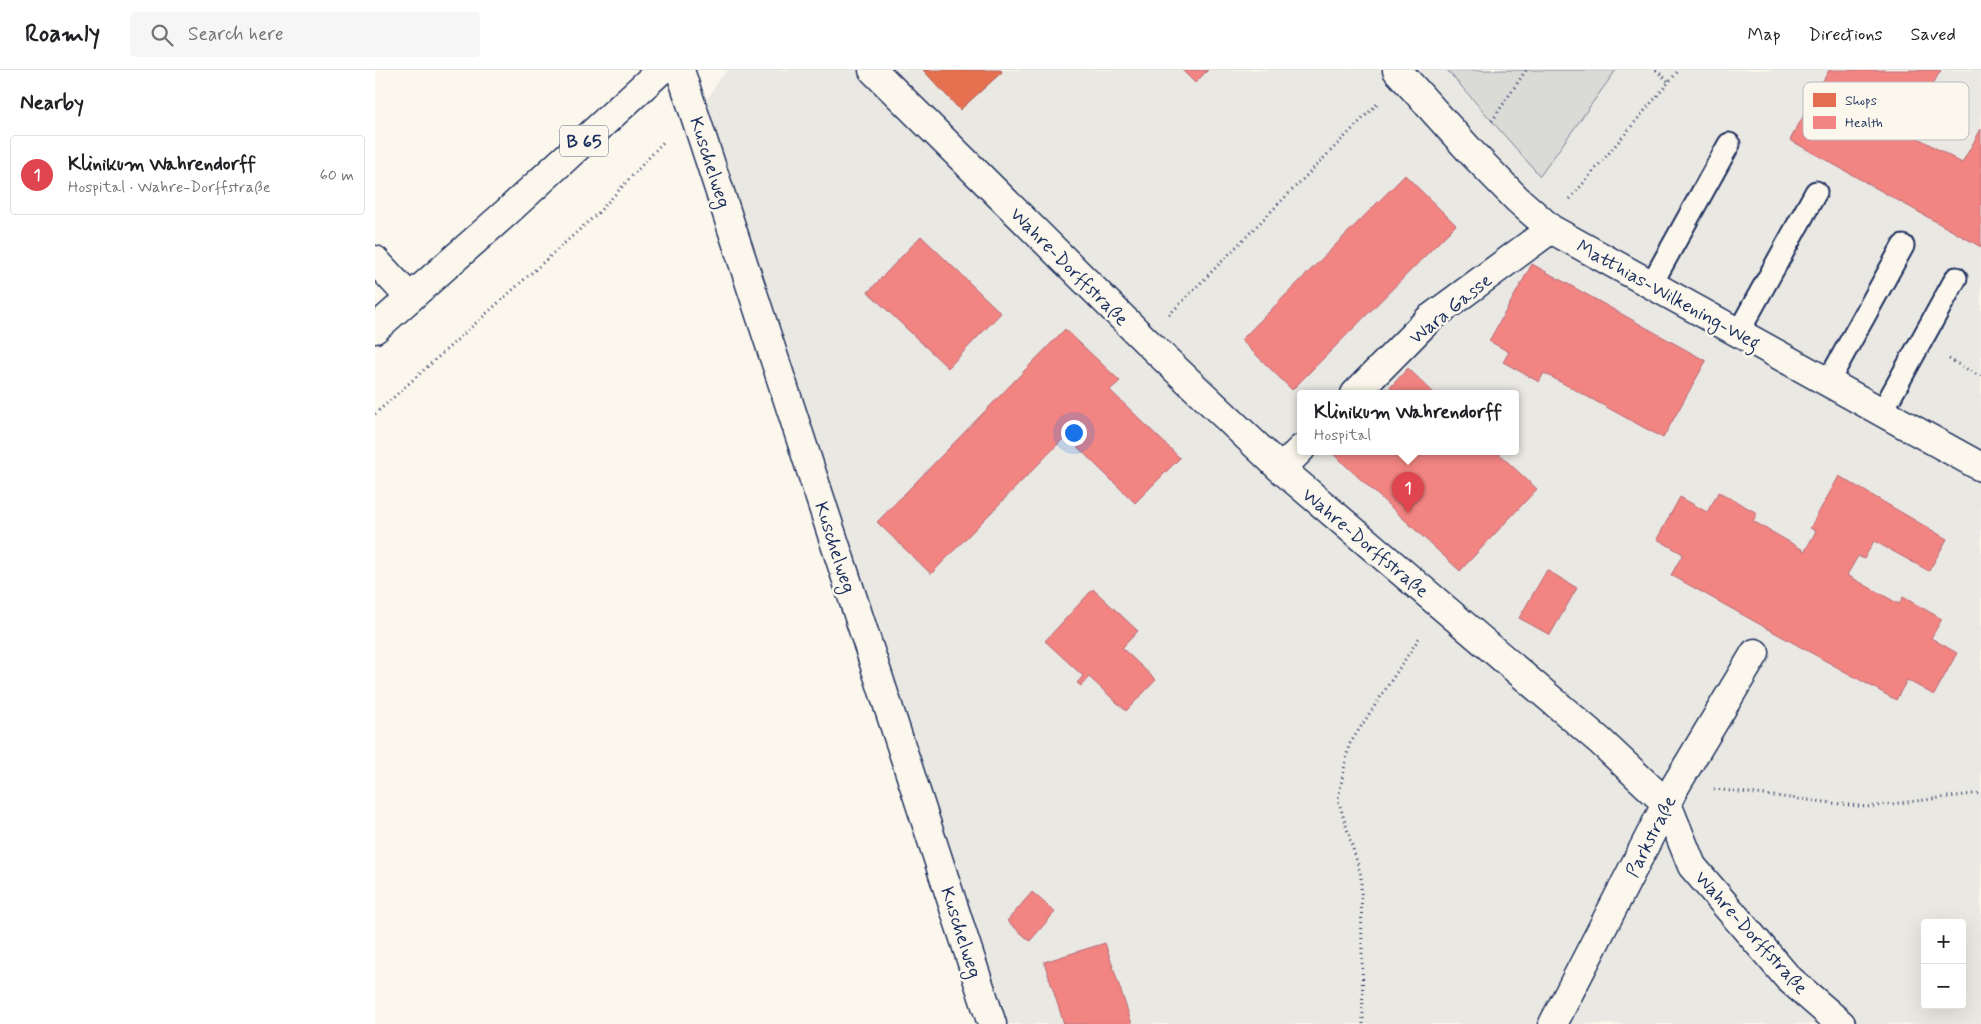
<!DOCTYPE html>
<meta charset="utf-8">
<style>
body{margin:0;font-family:Mynerve,sans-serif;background:#f6f6f6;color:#202124}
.controls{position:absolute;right:15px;bottom:15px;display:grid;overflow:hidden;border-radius:5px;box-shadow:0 5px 20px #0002}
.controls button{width:45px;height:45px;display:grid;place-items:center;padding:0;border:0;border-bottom:1px solid #e0e0e0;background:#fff;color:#202124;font:25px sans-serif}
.you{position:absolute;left:698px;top:362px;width:18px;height:18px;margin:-12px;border:4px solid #fff;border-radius:50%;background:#1a73e8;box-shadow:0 0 0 8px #1a73e833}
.badge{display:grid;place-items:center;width:32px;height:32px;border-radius:50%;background:#1a73e8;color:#fff;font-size:16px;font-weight:700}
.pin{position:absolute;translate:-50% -41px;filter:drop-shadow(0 1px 2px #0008)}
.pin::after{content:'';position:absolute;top:26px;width:18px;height:15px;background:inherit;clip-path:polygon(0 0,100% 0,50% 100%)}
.popup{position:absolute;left:922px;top:320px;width:222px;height:65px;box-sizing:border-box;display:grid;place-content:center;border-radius:5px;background:#fff;filter:drop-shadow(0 1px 4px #0005);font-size:16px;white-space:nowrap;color:#757577}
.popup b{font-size:19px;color:#202124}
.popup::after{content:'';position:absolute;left:50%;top:100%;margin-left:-10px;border:10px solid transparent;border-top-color:#fff}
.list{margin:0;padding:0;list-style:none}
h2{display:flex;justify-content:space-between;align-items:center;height:65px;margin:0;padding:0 20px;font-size:21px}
h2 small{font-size:16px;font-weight:400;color:#757577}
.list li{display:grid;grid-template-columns:32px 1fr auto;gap:15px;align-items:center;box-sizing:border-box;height:80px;margin:0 10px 10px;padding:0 10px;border:1px solid #e0e0e0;border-radius:5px}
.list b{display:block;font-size:19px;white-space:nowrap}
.list p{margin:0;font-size:16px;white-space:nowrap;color:#757577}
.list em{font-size:16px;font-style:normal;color:#757577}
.icon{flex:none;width:28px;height:28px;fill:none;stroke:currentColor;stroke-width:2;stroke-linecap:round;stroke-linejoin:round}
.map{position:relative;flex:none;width:1606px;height:954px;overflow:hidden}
header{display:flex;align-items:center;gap:30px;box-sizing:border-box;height:70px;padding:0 25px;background:#fff;border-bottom:1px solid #e0e0e0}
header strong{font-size:24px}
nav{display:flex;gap:28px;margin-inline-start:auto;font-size:18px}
.search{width:350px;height:45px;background:#f6f6f6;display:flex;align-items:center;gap:12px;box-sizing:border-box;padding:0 18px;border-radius:5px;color:#757577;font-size:19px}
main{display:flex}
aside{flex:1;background:#fff}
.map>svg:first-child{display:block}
</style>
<header>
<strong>Roamly</strong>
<div class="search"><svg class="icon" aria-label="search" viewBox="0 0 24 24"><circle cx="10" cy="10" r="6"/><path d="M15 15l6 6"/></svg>Search here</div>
<nav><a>Map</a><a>Directions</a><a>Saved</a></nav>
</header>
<main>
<aside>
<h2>Nearby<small></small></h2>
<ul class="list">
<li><span class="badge" style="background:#e0444e">1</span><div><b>Klinikum Wahrendorff</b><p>Hospital · Wahre-Dorffstraße</p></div><em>60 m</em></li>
</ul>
</aside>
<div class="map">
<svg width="1606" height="954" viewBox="0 0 1606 954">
<rect width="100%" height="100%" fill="#fbf7ec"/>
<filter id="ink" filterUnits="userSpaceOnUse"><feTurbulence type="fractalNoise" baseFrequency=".02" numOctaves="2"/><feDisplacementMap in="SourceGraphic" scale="10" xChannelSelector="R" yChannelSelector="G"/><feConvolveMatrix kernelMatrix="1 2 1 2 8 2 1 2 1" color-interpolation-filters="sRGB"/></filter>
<g filter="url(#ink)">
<path fill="#eae8e2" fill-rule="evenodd" d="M353,0H1606V954H623L330,34L344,9ZM926,324H1140V382H926ZM1550,853H1587V935H1550Z"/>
<path fill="#dadad7" stroke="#7a849a" d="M1072,0H1241L1165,106Z"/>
<path fill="#e76f51" stroke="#aa5c55" d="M548,0H626L627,2L585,40Z"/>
<path fill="#f28482" stroke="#b26a77" d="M807,0H833L820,13Z
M1454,0H1566L1531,61L1587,93L1606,59V177L1415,70Z
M1030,105L1081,155L917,320L866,270Z
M546,166L626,243L573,298L493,222Z
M1157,194L1331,291L1288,368L1169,303L1164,312L1128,292L1134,282L1114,271Z
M690,259L745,311L735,320L805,388L760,433L691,366L556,504L502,452Z
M1033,298L1060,324H1009Z
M956,382H1122L1162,419L1085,501Z
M1464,406L1572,469L1554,501L1499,471L1489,489L1483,486L1472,505L1524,534L1528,527L1567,549L1556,568L1582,583L1559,625L1532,610L1521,630L1296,505L1308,484L1282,469L1305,427L1332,442L1344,422L1382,443L1378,451L1430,481L1441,461L1435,458Z
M1172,500L1202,518L1175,565L1144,548Z
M718,519L763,561L747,578L781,610L751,641L714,607L706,616L702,613L708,606L670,571Z
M657,822L680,842L655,871L632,851Z
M730,873L757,954H689L669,892Z"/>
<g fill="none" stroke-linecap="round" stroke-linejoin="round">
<defs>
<path id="lane" d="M1276,215L1354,74
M1363,263L1441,122
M1453,312L1528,176
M1507,342L1581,208"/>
<path id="street" d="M305,0L617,954
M498,0L770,270L906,399L1225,671L1292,734L1317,796L1413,908L1466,954
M1022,0L1096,82L1142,129L1176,159L1606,397
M0,190L35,228
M980,324L1054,249L1176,159
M906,399L926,379
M1178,954L1301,715L1380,583"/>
<path id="primary" d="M0,259L132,142L286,0"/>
</defs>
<use href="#lane" stroke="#1b2f5e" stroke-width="25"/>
<use href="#street" stroke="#1b2f5e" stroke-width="31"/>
<use href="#primary" stroke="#1b2f5e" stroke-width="31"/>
<path stroke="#1b2f5e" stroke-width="3" stroke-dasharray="1 4" stroke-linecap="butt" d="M1281,0L1295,13
M1117,51L1151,0
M1195,129L1304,0
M794,245L1004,32
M1574,289L1606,307
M0,344L223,143L290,70
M1339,719L1492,737L1606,723
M988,954L986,805L963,729L974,675L1046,565"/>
<use href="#lane" stroke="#fbf7ec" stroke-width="21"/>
<use href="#street" stroke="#fbf7ec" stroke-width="28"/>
<use href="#primary" stroke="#fbf7ec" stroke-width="28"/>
</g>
</g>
<g text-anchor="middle" stroke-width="5" stroke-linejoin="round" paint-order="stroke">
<rect fill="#fbf7ec" stroke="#5e6b89" stroke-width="1" x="185" y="55.5" width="48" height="31" rx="4"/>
<g font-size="18" font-weight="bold" fill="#1b2f5e">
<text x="209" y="77">B 65</text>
</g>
<g font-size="19" fill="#1b2f5e" stroke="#fbf7ec">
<text transform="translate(336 92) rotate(72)" y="7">Kuschelweg</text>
<text transform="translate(695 196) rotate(45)" y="7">Wahre-Dorffstraße</text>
<text transform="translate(1294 224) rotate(29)" y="7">Matthias-Wilkening-Weg</text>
<text transform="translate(1075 238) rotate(-39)" y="7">Wara Gasse</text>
<text transform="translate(991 472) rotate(40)" y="7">Wahre-Dorffstraße</text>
<text transform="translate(461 477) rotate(72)" y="7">Kuschelweg</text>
<text transform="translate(1275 766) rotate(-63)" y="7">Parkstraße</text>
<text transform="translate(587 862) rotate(72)" y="7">Kuschelweg</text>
<text transform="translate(1377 862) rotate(48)" y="7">Wahre-Dorffstraße</text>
</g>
</g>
<rect x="1428" y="12" width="166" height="58" rx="8" fill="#fbf7ec" stroke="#b8bbc1" stroke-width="1"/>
<rect x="1438" y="23" width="23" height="14" fill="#e76f51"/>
<rect x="1438" y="46" width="23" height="13" fill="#f28482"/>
<g font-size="14" fill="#1b2f5e">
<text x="1470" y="35">Shops</text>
<text x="1470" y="57">Health</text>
</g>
</svg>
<div class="controls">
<button>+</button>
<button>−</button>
</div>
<div class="you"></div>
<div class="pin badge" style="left:1033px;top:443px;background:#e0444e">1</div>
<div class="popup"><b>Klinikum Wahrendorff</b>Hospital</div>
</div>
</main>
